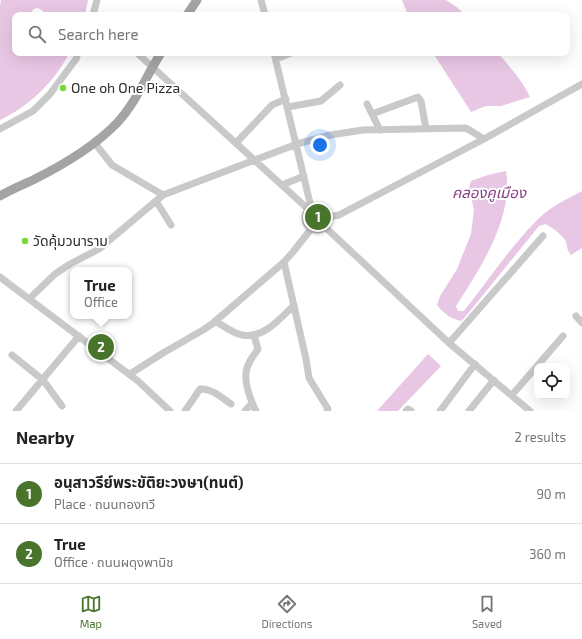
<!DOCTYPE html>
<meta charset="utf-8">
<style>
body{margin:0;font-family:"Exo 2","Noto Sans Thai",sans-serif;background:#f2f2f2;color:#222}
.controls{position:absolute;right:12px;bottom:12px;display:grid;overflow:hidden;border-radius:8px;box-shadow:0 4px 16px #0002}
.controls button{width:36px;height:36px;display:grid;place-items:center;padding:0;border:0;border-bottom:1px solid #e0e0e0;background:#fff;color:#222;font:20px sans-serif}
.you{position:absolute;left:320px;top:145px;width:14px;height:14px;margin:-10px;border:3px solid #fff;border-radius:50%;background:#1a73e8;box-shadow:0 0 0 6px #1a73e833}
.badge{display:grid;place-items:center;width:26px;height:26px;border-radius:50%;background:#48742c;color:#fff;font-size:13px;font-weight:700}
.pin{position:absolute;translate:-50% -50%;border:2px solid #fff;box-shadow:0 1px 4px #0006}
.popup{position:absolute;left:70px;top:267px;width:62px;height:52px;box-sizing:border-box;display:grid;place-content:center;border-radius:8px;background:#fff;filter:drop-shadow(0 1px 3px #0005);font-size:13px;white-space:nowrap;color:#767676}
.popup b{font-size:15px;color:#222}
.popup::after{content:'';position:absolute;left:50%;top:100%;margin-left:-8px;border:8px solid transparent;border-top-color:#fff}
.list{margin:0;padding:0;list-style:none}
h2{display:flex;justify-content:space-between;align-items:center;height:52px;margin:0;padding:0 16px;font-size:17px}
h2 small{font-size:13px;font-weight:400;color:#767676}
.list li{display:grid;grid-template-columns:26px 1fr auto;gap:12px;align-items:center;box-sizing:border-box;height:60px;padding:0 16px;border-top:1px solid #e0e0e0}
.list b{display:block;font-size:15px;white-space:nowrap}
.list p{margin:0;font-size:13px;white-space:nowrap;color:#767676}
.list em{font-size:13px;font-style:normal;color:#767676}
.icon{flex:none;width:22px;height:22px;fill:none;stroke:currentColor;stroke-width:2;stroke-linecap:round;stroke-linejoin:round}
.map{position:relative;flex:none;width:582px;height:411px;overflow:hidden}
.search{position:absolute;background:#fff;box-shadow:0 4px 16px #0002;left:12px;right:12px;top:12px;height:44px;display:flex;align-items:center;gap:10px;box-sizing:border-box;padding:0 14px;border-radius:8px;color:#767676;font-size:15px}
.sheet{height:172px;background:#fff}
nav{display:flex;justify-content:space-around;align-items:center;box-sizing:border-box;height:56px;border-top:1px solid #e0e0e0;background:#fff;font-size:11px;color:#767676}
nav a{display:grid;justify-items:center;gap:2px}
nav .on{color:#48742c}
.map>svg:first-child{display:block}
</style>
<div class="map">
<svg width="582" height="411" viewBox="0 0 582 411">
<rect width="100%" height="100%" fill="#fff"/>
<path fill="#e8c7e5" d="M1,0H88L85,15H49L38,8L34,9L29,15H15V53H69C55,82 28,107 0,120V7Z
M402,0H446L458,8L465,15H408Z
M433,53H498C510,67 522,80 530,97L501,106H486L471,112Z
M506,171C514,217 480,269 456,306L458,311H464C488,281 510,247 538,219C550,207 567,199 582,191V248L571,255C566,249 568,246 565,240C560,233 553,228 545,224L539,226L466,316L461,321C451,319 443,313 437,305L440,296L457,269L471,234L474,210L469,188L471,181L488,175Z
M428,354L441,366L398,411H377Z"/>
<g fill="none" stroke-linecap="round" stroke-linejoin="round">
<path stroke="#c9c9c9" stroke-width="7" d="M261,0L265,15
M93,15L97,0
M137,53L308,209
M274,53L311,207
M276,59L291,53
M367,104L380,130
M288,107L321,101L340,85
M372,114L418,97L421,101L426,129
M0,129L33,111L50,94L76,59L78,53
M94,142L112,165L163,195
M236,143L272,105L286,99
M282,185L304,176
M156,201L171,225
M305 218a12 12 0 1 1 24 0a12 12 0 1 1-24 0Z
M329,217L339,215L484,139L582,84
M325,227L449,343L530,411
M284,262L306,359L309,378L328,409L327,411
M0,277L138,381L170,411
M29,299L55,274L70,264L99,249L163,195L297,144L330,135L363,130L466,128L484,139
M576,316L582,323
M215,321C224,326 232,333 242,335C263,339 280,319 294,305
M254,336L258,349C253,356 246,365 246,374C245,385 251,401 256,411
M449,343L543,236
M12,355L43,380L62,406
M130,374L163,353L203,330L212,324L284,262L293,252L311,229
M512,395L563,336
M16,411L79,336
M185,411L200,389C212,388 222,398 231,404
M245,411L252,403
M406,411L408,409L411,411
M440,411L475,364
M469,411L494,380"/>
<path stroke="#a4a4a4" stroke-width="9" d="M187,15L197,0
M0,196C10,190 22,185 33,180C63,165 94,147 117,123C136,103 146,76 161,53"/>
</g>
<g fill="#77d938" stroke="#fff" stroke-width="1.5">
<circle cx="63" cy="88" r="4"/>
<circle cx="25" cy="241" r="4"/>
</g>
<g text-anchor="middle" stroke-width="4" stroke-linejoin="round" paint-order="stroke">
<g font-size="14" fill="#2c2c2c" stroke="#fff" text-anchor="start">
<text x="71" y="93">One oh One Pizza</text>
<text x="33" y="246">วัดคุ้มวนาราม</text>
</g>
<g font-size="15" font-style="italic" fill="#884083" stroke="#fff">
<text x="489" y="198">คลองคูเมือง</text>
</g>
</g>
</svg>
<div class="controls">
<button><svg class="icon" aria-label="locate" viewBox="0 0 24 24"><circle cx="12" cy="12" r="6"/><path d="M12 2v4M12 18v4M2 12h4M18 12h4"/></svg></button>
</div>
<div class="you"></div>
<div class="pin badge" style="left:318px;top:217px">1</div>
<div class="pin badge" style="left:101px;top:347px">2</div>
<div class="popup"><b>True</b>Office</div>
<div class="search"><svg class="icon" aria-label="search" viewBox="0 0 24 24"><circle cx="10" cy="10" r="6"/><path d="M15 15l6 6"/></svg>Search here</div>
</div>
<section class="sheet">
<h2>Nearby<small>2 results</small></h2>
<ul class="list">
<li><span class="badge">1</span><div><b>อนุสาวรีย์พระขัติยะวงษา(ทนต์)</b><p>Place · ถนนทองทวี</p></div><em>90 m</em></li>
<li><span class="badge">2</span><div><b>True</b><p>Office · ถนนผดุงพานิช</p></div><em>360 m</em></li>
</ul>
</section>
<nav>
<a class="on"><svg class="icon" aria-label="map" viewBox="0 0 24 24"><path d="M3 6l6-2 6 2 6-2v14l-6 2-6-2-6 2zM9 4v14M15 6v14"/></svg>Map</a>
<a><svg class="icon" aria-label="directions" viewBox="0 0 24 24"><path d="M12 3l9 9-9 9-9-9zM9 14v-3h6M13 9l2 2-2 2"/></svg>Directions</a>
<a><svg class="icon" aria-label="saved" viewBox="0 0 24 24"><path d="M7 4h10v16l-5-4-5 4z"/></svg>Saved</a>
</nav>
